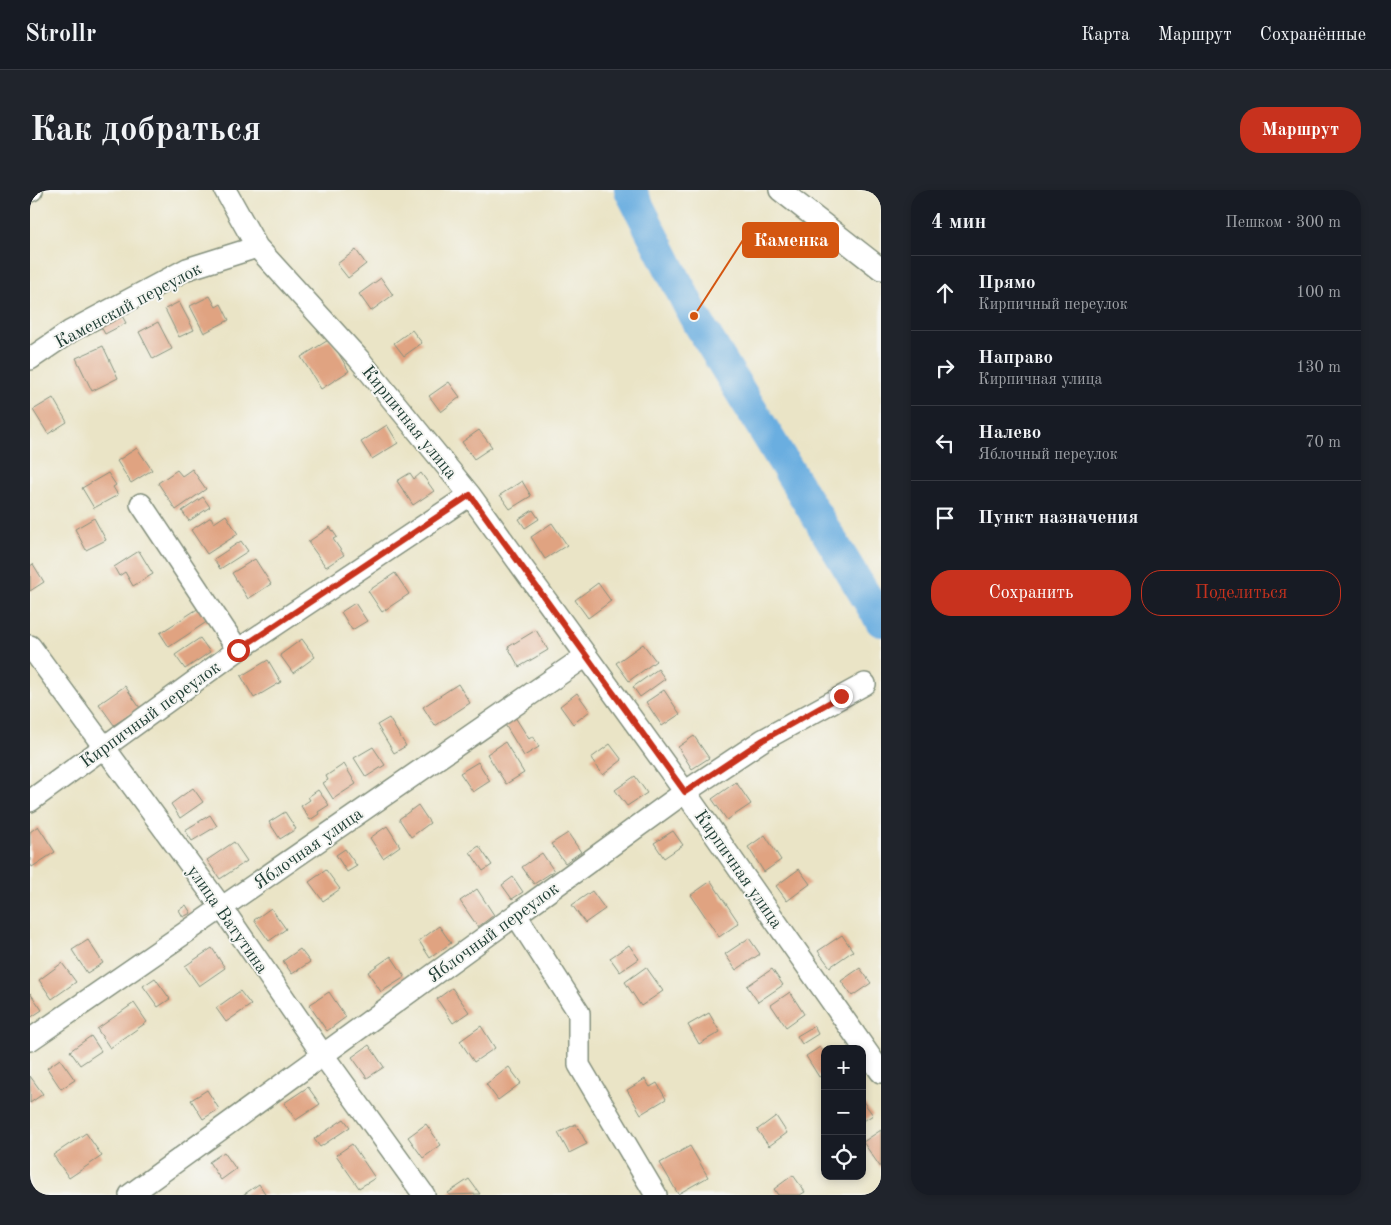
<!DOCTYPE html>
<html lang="ru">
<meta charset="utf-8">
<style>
body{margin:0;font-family:"Old Standard TT",serif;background:#20242c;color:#f1f3f6}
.controls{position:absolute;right:15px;bottom:15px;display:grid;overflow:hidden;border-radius:10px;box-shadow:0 2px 8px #0003}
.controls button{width:45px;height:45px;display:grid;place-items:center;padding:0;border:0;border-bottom:1px solid #363941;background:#171b24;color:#f1f3f6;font:25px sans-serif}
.stop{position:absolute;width:15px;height:15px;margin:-11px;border:4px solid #c8321e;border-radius:50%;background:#fff}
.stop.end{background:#c8321e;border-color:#fff;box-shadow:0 1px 5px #0008}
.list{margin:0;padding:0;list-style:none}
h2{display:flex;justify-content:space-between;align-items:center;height:65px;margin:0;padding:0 20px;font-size:21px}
h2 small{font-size:16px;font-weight:400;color:#9ea1a6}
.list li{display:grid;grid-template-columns:32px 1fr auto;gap:15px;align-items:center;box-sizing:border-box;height:75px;padding:0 20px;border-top:1px solid #363941}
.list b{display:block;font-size:19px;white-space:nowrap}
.list p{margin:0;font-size:16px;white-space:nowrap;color:#9ea1a6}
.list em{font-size:16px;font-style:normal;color:#9ea1a6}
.actions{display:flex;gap:10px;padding:15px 20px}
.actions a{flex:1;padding:11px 0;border:1px solid #c8321e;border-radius:20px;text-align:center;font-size:18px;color:#c8321e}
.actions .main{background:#c8321e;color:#fff}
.icon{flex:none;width:28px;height:28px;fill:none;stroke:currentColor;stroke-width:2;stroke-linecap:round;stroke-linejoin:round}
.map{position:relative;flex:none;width:851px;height:1005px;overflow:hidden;border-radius:20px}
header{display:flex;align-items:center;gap:30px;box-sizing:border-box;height:70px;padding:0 25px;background:#171b24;border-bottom:1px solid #363941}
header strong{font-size:24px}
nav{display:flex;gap:28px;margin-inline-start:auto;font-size:18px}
.intro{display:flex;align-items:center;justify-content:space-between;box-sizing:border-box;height:120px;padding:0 30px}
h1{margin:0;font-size:35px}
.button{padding:12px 22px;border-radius:20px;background:#c8321e;color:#fff;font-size:18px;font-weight:700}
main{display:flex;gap:30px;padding:0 30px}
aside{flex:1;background:#171b24;border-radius:20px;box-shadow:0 2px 8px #0003}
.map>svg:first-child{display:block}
</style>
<header>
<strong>Strollr</strong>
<nav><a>Карта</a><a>Маршрут</a><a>Сохранённые</a></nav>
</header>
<div class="intro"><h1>Как добраться</h1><a class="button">Маршрут</a></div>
<main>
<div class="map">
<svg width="851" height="1005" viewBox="0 0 851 1005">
<rect width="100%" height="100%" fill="#f6f6f2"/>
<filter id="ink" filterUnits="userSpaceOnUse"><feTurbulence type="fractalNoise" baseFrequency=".02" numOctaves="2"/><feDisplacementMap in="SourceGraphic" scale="10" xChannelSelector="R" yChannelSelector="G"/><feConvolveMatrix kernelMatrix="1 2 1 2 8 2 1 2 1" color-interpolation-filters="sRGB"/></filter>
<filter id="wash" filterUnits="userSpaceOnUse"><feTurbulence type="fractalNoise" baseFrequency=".0096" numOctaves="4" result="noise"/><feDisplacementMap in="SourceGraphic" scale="20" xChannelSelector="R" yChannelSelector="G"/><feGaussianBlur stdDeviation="1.12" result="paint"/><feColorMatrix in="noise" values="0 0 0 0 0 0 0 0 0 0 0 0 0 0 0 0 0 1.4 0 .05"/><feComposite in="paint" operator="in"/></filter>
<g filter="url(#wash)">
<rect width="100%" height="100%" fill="#eae4c6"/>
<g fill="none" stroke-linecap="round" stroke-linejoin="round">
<path stroke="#6baee0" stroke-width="32" d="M600,0L664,126L851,431"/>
</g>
<g id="blocks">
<path fill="#e0a381" d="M326,60L336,74L318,88L307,74Z
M351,88L363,105L341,121L329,104Z
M180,106L186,117L191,114L199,130L174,143L160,116Z
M149,112L164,140L149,147L135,119Z
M91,124L96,133L75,144L70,135Z
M128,132L142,159L123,169L109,142Z
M382,140L392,153L374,166L364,153Z
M300,149L319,181L291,199L271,167Z
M73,156L88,188L62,201L46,168Z
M419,192L430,207L411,222L399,206Z
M23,208L37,232L18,244L3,220Z
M357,235L368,253L342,269L331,252Z
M449,240L462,257L444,269L432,252Z
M107,258L122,280L101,293L87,271Z
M162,279L176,299L146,320L128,293L147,280L152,286Z
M78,283L86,295L83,297L88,305L64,318L52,298Z
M380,283L384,289L391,283L404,301L383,315L367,291Z
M492,291L501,306L480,319L470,305Z
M173,307L180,317L159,331L152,321Z
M503,320L509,329L495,338L489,329Z
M196,325L208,344L177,364L161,340L181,327L184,333Z
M64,328L76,350L56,360L45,339Z
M522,333L537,355L515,369L501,347Z
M300,337L307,347L303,349L314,365L296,377L278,352Z
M211,351L218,361L190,379L184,369Z
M109,361L123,384L103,396L95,382L89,386L84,377Z
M225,369L241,394L218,409L202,383Z
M3,374L14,392L0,401V376Z
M365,383L379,404L352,422L338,401Z
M568,393L581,411L558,428L545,410Z
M325,413L337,431L322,440L311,422Z
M169,418L178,431L139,457L130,443Z
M506,440L518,460L489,477L478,457Z
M170,448L180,462L155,479L145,465Z
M272,449L285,467L263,483L250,465Z
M613,454L626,471L599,491L586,473Z
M238,470L251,492L224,508L211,486Z
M628,479L635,489L610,507L603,497Z
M428,494L440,513L405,536L393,517Z
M95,496L110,518L84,535L69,514Z
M634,500L650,524L632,536L616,512Z
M547,503L560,521L543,534L530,516Z
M485,527L499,549L503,546L509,557L494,566L474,533Z
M359,528L376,556L364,563L347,535Z
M664,546L679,568L662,579L648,557Z
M475,552L494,583L476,594L457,564Z
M580,554L592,570L573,585L561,568Z
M343,557L355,575L336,587L324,568Z
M448,572L460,591L443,602L430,583Z
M314,574L326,594L303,609L293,593L298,590L296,586Z
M605,586L617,603L597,616L585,600Z
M706,592L721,614L697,630L682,609Z
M163,598L173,612L150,628L141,614Z
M288,600L299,615L288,622L289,624L280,630L271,616L280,610L278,607Z
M388,615L400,633L381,647L369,629Z
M255,622L266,639L250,649L239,632Z
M180,625L187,636L162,651L155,640Z
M8,636L25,662L2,677L0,673V642Z
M357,636L370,656L353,668L340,648Z
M643,641L653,655L634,668L624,653Z
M538,643L551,662L535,673L521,654Z
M735,645L751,670L734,682L718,657Z
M204,652L217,671L190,689L177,670Z
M449,656L462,675L453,681L440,662Z
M315,659L327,676L317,682L306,665Z
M512,663L524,681L504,694L492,677Z
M769,679L780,694L757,711L746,696Z
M296,680L310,699L293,711L279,692Z
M483,687L493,702L482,709L472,695Z
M681,691L709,733L689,747L661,705Z
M447,699L464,725L448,737L430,711Z
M562,701L575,719L555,733L542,715Z
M156,715L161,723L153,727L149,720Z
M241,718L256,739L239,751L224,730Z
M409,736L421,753L400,768L389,751Z
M812,745L823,761L800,777L788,761Z
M719,748L730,764L706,780L695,764Z
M58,750L73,773L57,783L42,760Z
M599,755L609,769L590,782L580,768Z
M182,758L195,778L169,796L155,776Z
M270,759L280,772L262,784L253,771Z
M361,766L375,787L351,802L338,782Z
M32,773L46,792L22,809L9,790Z
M616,777L633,801L611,816L595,792Z
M830,778L841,793L822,806L811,791Z
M742,779L753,795L728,812L717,796Z
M125,788L140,809L128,817L113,796Z
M422,798L439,822L423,833L407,809Z
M210,801L221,815L196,832L186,818Z
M299,802L316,827L297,841L279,815Z
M760,802L774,824L756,837L741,815Z
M0,803L12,820L0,828Z
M104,813L117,832L80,858L67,839Z
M679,823L690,842L669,854L658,835Z
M451,836L465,858L444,872L430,851Z
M784,836L788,844L772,854L767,846Z
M61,846L71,861L50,875L40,861Z
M339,855L354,877L337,888L322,867Z
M790,857L793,861L795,860V884L789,887L776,866Z
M30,869L45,890L31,899L17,878Z
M479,877L491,893L468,910L456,894Z
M0,886L13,904L0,913Z
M615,889L620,897L627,893L636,909L611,924L597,900Z
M278,897L290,914L266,930L254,913Z
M177,900L189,919L173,929L161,910Z
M832,910L843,925L832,932Z
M746,926L757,943L739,956L727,940Z
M314,929L320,937L290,957L284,949Z
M396,934L411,955L393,968L378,947Z
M546,934L557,954L539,963L528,943Z
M851,940V978L833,952Z
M56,943L72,966L39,988L23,965Z
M322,954L345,988L329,998L306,965Z
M660,956L678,987L648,1004L630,973Z
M194,962L206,979L191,990L179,972Z
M763,985L775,1002L770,1005H748L744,999Z
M439,989L450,1004L419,1005L418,1003Z
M229,994L236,1005H213Z"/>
</g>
</g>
<g filter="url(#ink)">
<use href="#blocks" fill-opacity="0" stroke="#84907d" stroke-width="1"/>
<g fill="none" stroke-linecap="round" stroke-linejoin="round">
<defs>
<path id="minor" d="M195,0L227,57L329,169L440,305L655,602L851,882
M750,0L851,79
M0,1L2,0
M0,169L41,141L157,79L227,57
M111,314L208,460
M0,456L192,718L293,865L394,1005
M0,611L208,460L440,305
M486,725L549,823V875L626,1005
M0,850L556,466
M100,1005L655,602L733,550L835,494"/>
</defs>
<use href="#minor" stroke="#84907d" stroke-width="24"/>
<use href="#minor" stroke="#fff" stroke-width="21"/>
</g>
</g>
<g fill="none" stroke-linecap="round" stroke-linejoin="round" filter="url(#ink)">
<path stroke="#c8321e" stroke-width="6" d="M208,460L440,305L655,602L733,550L811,506"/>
</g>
<g text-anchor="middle" stroke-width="4" stroke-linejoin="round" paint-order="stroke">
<g font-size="18" fill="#1f3d34" stroke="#f6f6f2">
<text transform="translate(98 115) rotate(-28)" y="6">Каменский переулок</text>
<text transform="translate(380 232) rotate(51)" y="6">Кирпичная улица</text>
<text transform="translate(120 524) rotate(-36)" y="6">Кирпичный переулок</text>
<text transform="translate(278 658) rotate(-35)" y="6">Яблочная улица</text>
<text transform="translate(709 679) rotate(55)" y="6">Кирпичная улица</text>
<text transform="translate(198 729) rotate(55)" y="6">улица Ватутина</text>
<text transform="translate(463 742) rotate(-36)" y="6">Яблочный переулок</text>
</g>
</g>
<path fill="none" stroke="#d45610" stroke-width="2" d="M664 126L713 50"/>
<circle fill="#d45610" stroke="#f6f6f2" stroke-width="2" cx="664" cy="126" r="5"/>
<rect fill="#d45610" stroke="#d45610" stroke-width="2" x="713" y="33" width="95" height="34" rx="5"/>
<g font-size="19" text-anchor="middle" font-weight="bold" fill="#fff">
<text x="761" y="56">Каменка</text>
</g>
</svg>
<div class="controls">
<button>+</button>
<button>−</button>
<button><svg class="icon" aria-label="locate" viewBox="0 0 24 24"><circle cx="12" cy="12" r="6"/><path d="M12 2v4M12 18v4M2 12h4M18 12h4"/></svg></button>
</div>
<div class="stop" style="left:208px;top:460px"></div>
<div class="stop end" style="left:811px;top:506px"></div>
</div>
<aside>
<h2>4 мин<small>Пешком · 300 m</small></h2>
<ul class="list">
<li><svg class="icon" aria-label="ahead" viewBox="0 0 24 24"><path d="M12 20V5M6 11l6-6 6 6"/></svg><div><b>Прямо</b><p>Кирпичный переулок</p></div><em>100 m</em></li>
<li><svg class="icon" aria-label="right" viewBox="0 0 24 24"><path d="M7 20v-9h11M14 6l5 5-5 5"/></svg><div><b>Направо</b><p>Кирпичная улица</p></div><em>130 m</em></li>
<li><svg class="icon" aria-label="left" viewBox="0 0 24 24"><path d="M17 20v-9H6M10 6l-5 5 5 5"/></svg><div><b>Налево</b><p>Яблочный переулок</p></div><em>70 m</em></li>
<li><svg class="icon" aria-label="arrive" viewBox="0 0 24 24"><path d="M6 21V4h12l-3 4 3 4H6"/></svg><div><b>Пункт назначения</b></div></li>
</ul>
<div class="actions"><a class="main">Сохранить</a><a>Поделиться</a></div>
</aside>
</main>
